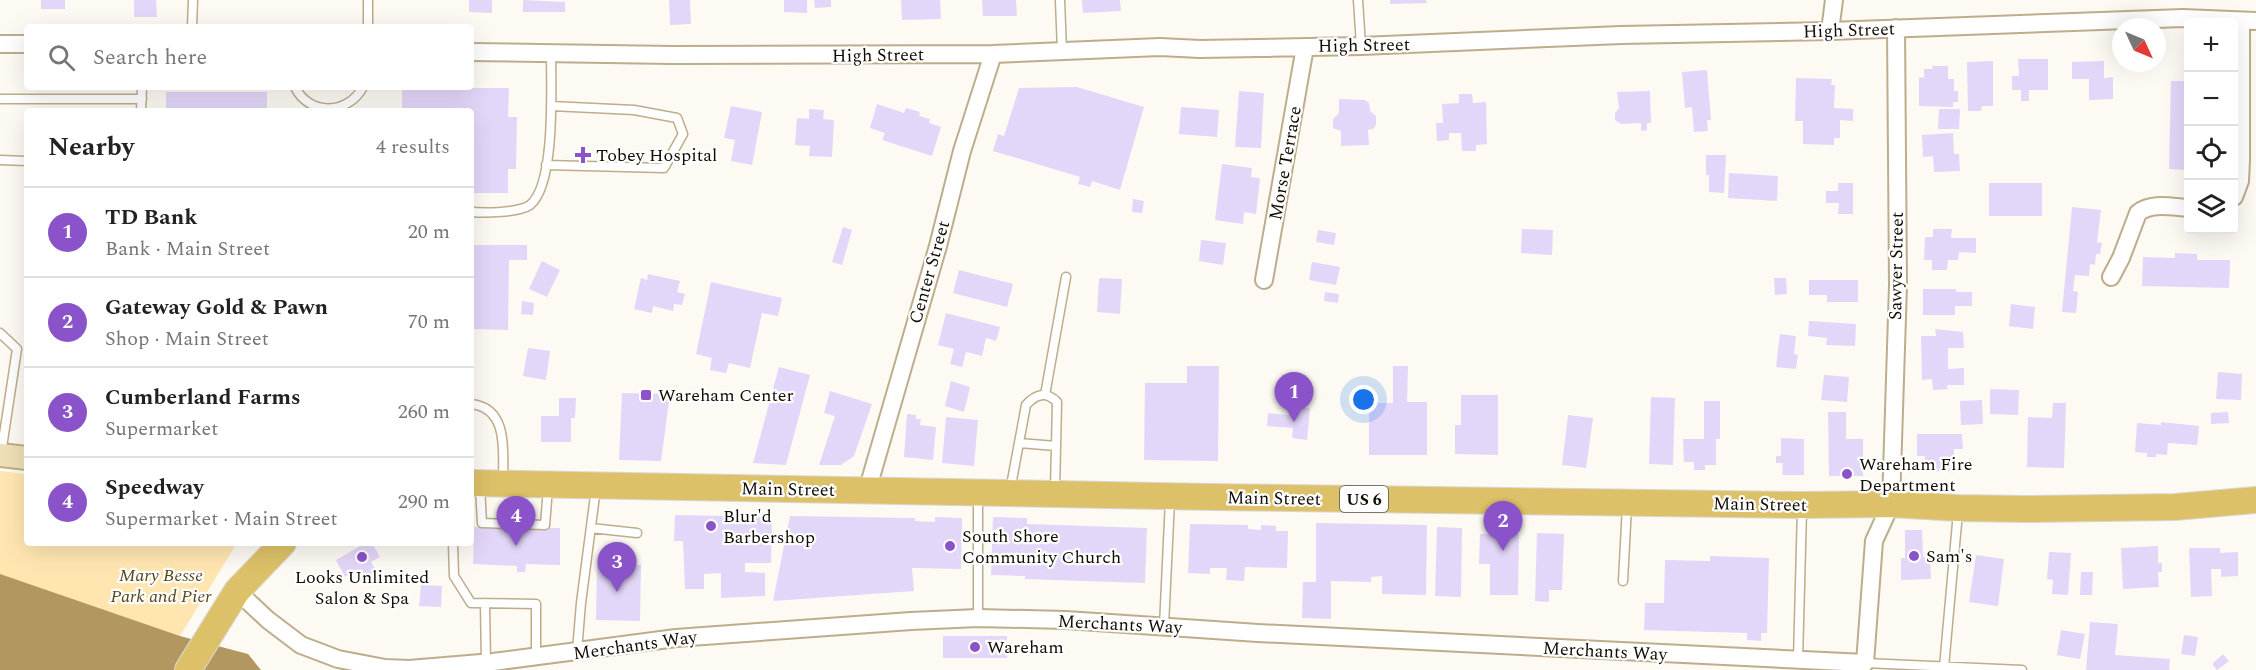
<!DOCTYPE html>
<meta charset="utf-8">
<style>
body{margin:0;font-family:Spectral,serif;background:#f6f6f6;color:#222}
.controls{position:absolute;right:18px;top:18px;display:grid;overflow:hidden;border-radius:6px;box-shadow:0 6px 24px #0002}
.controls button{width:54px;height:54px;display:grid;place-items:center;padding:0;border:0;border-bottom:2px solid #e0e0e0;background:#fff;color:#222;font:30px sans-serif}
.compass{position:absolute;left:2112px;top:18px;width:54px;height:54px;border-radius:50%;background:#fff;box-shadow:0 6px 24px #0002;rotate:134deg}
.you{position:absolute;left:1364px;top:400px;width:21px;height:21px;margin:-15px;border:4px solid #fff;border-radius:50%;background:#1a73e8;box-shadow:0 0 0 9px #1a73e833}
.badge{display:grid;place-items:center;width:39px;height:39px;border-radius:50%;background:#8a53ca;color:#fff;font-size:20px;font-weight:700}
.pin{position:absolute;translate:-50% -50px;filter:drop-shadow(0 2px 3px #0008)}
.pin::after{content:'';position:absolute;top:32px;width:21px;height:18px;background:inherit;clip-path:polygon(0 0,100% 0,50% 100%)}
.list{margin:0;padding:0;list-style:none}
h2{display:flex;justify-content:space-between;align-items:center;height:78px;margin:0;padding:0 24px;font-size:26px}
h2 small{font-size:20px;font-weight:400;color:#767676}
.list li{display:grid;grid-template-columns:39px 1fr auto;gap:18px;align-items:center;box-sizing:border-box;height:90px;padding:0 24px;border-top:2px solid #e0e0e0}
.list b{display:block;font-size:22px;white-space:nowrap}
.list p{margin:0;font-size:20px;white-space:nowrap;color:#767676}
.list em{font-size:20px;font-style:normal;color:#767676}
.icon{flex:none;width:33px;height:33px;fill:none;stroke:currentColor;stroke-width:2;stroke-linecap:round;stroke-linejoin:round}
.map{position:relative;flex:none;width:2256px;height:670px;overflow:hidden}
.search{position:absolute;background:#fff;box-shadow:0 6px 24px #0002;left:24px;top:24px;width:450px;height:66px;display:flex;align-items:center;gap:15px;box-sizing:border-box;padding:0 21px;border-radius:6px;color:#767676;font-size:22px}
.panel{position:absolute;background:#fff;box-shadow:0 6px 24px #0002;left:24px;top:108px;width:450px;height:438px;border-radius:6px}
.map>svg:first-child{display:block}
</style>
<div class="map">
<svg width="2256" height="670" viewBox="0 0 2256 670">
<rect width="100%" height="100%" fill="#fdfaf3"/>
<path fill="#ffe6b1" d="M0,471L27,474V543H237L180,636L116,614L0,604Z"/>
<path fill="#b29860" d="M0,574L180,636L248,654L261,670H0Z"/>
<path fill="#e3d7f9" d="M41,0H65V9H41Z
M134,0H156L157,17H134Z
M469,0H492V13L469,12Z
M523,0L565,2V12H523Z
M669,0H690L691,24L670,25Z
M784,0H807V13L784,12Z
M814,0H831V7L815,8Z
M901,0H940L941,19L902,20Z
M982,0H1016L1017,16H983Z
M1082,0H1120L1121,11L1083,13Z
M1390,0H1426L1427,3L1390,4Z
M2018,59H2048V90H2029V101H2021V90H2012V76H2019Z
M1993,61V106H1982L1981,111H1968L1967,62Z
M2104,61V78L2113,77V99L2089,100V79H2072V62Z
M1932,66H1948V79H1954V91H1958V102H1953V107L1919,106V77L1924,78V69H1933Z
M1707,70L1711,120H1707L1708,131L1694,132L1692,107L1685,108L1682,72Z
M1796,78L1832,79L1831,85H1835L1834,108L1853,109V121L1840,120V138H1834V145L1803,144V121H1795Z
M2171,81H2188V170L2169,169Z
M1077,87L1144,107L1120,190L1092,181L1090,187L1078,184L1080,177L993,151L998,134L1004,136L1019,88Z
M402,88H509L508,117H517L516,169H508V193H471V111H402Z
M1239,91L1264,93L1261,148L1235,147Z
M1650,91L1651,123H1647V130L1641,131V123L1621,124L1615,120V113L1619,108L1617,92Z
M166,92H267V111H166Z
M1459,94H1472L1473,103L1486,102L1487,144L1476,145V151H1462L1461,133H1449V140L1437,141L1436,123H1443L1442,104L1459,103Z
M1339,99L1365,100L1369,103L1370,111L1376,116V125L1373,129L1368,130L1369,145L1341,146V131L1333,128V119L1339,113Z
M877,104L904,113L906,108L920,112L919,116L930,119L929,123L941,127L932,156L882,140L885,133L870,128Z
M731,106L762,112L752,165L731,161L735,140L724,138Z
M1181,107L1219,110L1217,137L1179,134Z
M809,109L824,110L823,119L834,120L832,157L809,156L810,146L795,145L797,118L809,119Z
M1939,109H1960L1959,129H1938Z
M1953,133L1954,154H1959L1960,171L1934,172L1933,156L1923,157L1922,135Z
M1706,155H1726L1724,193L1709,192V175H1706Z
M1222,164L1252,168L1251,177L1260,178L1256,214L1244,212L1243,224L1215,220Z
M1729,173L1778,176L1777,201L1728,198Z
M1838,183H1853V214H1838L1839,203H1826V191H1838Z
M1989,183H2042V216H1989Z
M1133,199L1144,201L1142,213L1132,212Z
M2072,207L2101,210L2097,242L2102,243L2100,254H2096L2095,265L2090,264L2089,276L2075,275L2073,291L2078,292L2076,313L2062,312Z
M843,227L852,230L842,265L832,262Z
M1522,229L1553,230L1552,255L1521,253Z
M1933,229H1952L1951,238H1976V253L1959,252L1958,260H1948L1947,270H1932V260H1924L1925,237H1933Z
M1318,230L1336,233L1334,245L1316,242Z
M1201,240L1226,243L1223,265L1199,261Z
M472,245H527V260H509L508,330L471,329Z
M2175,253L2197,254V260H2230L2229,288L2142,286L2143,257L2175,258Z
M542,261L560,270L547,297L529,289Z
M1312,262L1340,267L1336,285L1309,280Z
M959,270L1013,284L1007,307L953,293Z
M648,274L680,281L677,292L685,294L682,305L674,304L673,311L653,306L652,313L634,309L641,278L647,280Z
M1099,278L1122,279L1120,314L1097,312Z
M1774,278H1786L1787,294L1775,295Z
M1809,280H1858V302H1827V295H1809Z
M711,282L782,298L778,316L762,313L750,368L729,363L726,373L710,370L712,358L696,354Z
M1923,289H1956V292H1972V306H1955V315H1923Z
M1325,292L1339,294L1338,303L1324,301Z
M522,301L534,303L533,315L521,314Z
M2011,304L2035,307L2033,329L2009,326Z
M946,313L1000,327L996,341L986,338L982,356L966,352L962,367L950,364L954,349L938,345Z
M1809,321L1856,324L1855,346L1826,345L1827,338L1808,336Z
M1935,329L1963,332L1964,348H1948V369L1964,368V385H1947L1948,389L1933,390L1932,379L1922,380L1921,336H1936Z
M1780,334L1796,336L1794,354L1798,355L1796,369L1776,367Z
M528,348L550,351L546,380L523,376Z
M1187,366H1219L1218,461L1144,460L1145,383H1187Z
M1393,366H1408L1407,402H1427V455H1369V403H1393Z
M779,367L810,375L786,465L753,463Z
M2218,372L2242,374L2241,400L2216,399Z
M1824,375L1849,377L1847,402L1821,400Z
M951,381L970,387L964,412L945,406Z
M1990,389L2019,390L2018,415L1990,414Z
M830,391L872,404L854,456L841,465H819L835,416L824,413Z
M622,393L670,394L661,461L619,460Z
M1461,395H1498V455L1455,454V425H1461Z
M1651,397L1675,398L1673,465L1649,464Z
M559,398H576L575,418H571V442H541V416H559Z
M1982,400L1983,424L1961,425L1960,401Z
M1704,401H1720V439H1716V465H1705V470H1694V462H1684L1683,439H1704Z
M2053,403H2066L2064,468L2027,467L2028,417L2052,418Z
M1290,406L1310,408L1307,440L1292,438L1293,428L1267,426L1268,413L1289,415Z
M1828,412H1846V439H1863V476H1829Z
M2228,412L2229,423L2211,424V413Z
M907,414L916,415V419H921L920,425L936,427L933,460L904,457Z
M1568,415L1593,418L1586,468L1562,465Z
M946,417L978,420L974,466L942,463Z
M2161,422L2199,426L2197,445L2168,443L2167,455L2156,454V457H2147V453L2135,452L2137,423L2161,425Z
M1917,434H1962L1963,449H1954V463H1960L1961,471L1925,472V456H1917Z
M1781,438L1804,439V475H1782L1783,463H1776V456H1781Z
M675,515L772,517L771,563H745V572L765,573V596L721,598V573L704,574V589H685L683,541H674Z
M790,516L915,518V521L935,522V517L962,518L961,569L912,568L914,591L773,601Z
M993,517L1027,518V524L1147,528L1145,583L1025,579V576L991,575Z
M1316,523L1427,525L1426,595L1382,594V576L1371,577V582L1331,581V619L1302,618L1303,582H1316Z
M1190,524L1248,525V529L1261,530V525L1276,526V531H1288L1287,568L1245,567L1244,581L1226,580L1227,568H1210V574L1188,573Z
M474,527L560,528V565L526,564L525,572H517V566L473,564Z
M1437,527L1462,528L1461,597L1435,596Z
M1905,530H1922L1923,557L1930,556L1931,579L1901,580V558H1905Z
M1537,533L1564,534L1562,590H1549V602L1535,601Z
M1480,534H1519L1518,595H1490V564H1479Z
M365,543H372L380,557L371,562L379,576L364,585L355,571L345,577L336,560Z
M404,543H440V546L404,545Z
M2158,546V563H2162V572H2158L2159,587L2123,589L2121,548Z
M2189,548H2220V553L2238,552V576L2221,577V569H2211L2212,596L2191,597Z
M2049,552L2071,553L2068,595L2052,594L2053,580L2047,579Z
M1976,555L2004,559L1998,606L1969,602Z
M1710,556L1769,558L1767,633H1761V641L1747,640V633L1644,630L1645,603H1664L1665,560L1710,561Z
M597,564L641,565L640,621L596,620Z
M2081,572H2093L2092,595H2080Z
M421,585L442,586L441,607L419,606Z
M2090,622L2118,624L2115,655L2170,659L2169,670H2086Z
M2061,630L2085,634L2080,659L2057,655Z
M2184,635L2198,637L2195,656L2181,654Z
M943,636H1007V658H943Z
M2223,654L2229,661L2217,670L2212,664Z"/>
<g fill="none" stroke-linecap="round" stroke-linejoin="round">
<defs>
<path id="lane" d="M1060,0L1062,51
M1358,0L1361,46
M192,27L193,0
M368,27V0
M295,87C309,116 348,115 363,87
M0,99H142
M141,111L142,87
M0,160L27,161
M546,165L664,168L683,134L677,118L634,110L551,106
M471,212C485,213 518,213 530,205C556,184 551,85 551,52
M0,333L17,349L1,454
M1045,395L1066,277
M471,404C509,408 503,452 503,480
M1019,443L1056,446
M480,487L482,523L545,525L548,488
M1010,491L1026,405C1036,394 1046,391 1057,402L1055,490
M978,495V618
M591,528L637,533
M453,543L454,576L471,603L536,604V657
M1623,581L1627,506
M485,603L486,663
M1164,626L1170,500
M577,651L581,603L596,488
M1798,660L1802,509
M1865,663L2022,670
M1944,667L1958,512"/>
<path id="street" d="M1830,31L1834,0
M0,44H27
M471,52L672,55L993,54L1160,47L1200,49L1361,46L1621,35L1830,31L2183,18L2256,21
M2234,197L2240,181L2241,160V21
M2111,277L2121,258L2138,213C2151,202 2172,207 2188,208
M1264,280L1305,47
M867,491L938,246L962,151L993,54
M237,591L268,620L301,645L338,659L385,668L409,669L493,662L676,638L911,621L978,618L1066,620L1258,633L1865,663L1874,541L1891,504L1898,285L1896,28"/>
<path id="secondary" d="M0,455L27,458"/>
<path id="primary" d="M471,483L1211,497L1802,505L1891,504L1958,508L2025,509L2175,507L2256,500
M188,670L237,591L283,543"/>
</defs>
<use href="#lane" stroke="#bdad8b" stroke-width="11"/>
<use href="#street" stroke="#bdad8b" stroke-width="20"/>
<use href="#secondary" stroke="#bdad8b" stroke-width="26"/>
<use href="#primary" stroke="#d9d8d7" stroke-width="28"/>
<use href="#lane" stroke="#fff" stroke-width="8"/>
<use href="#street" stroke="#fff" stroke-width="16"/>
<use href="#secondary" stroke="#eee0b4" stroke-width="22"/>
<use href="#primary" stroke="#ddc168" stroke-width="26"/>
</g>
<g fill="#8a53ca" stroke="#fff" stroke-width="2">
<path d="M580 146h6v6h6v6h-6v6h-6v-6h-6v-6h6z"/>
<rect x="640" y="389" width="12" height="12" rx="3"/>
<circle cx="1847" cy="474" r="6"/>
<circle cx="711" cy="526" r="6"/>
<circle cx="950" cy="546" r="6"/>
<circle cx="1914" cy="556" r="6"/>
<circle cx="362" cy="557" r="6"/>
<circle cx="975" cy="647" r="6"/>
</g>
<g text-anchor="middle" stroke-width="4.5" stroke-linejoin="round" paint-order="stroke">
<rect fill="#fff" stroke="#58554e" stroke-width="1.5" x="1340" y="486" width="48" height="26" rx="4.5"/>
<g font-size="16" font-weight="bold" fill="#110c02">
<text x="1364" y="505">US 6</text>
</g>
<g font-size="18" fill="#110c02" stroke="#fff">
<text transform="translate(1849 30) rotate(-2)" y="6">High Street</text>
<text transform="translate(1364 45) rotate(-1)" y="6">High Street</text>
<text transform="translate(878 55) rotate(-1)" y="6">High Street</text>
<text transform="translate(1285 163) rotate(-80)" y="6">Morse Terrace</text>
<text transform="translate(1896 266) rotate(-89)" y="6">Sawyer Street</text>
<text transform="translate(929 272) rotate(-74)" y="6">Center Street</text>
<text transform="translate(788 489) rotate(1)" y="6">Main Street</text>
<text transform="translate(1274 498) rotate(1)" y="6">Main Street</text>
<text transform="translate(1760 504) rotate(1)" y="6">Main Street</text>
<text transform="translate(1120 624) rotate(3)" y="6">Merchants Way</text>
<text transform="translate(635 645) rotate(-8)" y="6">Merchants Way</text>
<text transform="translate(1605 651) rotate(3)" y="6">Merchants Way</text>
</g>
<g font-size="18" fill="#110c02" stroke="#fff" text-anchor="start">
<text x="596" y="161">Tobey Hospital</text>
<text x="658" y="401">Wareham Center</text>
<text x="1859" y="470">Wareham Fire<tspan x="1859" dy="21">Department</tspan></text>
<text x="723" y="522">Blur'd<tspan x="723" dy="21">Barbershop</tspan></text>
<text x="962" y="542">South Shore<tspan x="962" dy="21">Community Church</tspan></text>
<text x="1926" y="562">Sam's</text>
<text x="362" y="583" text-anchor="middle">Looks Unlimited<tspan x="362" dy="21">Salon &amp; Spa</tspan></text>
<text x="987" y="653">Wareham</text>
</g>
<g font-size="18" font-style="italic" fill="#584519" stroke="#fff">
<text x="161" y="581">Mary Besse<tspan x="161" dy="21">Park and Pier</tspan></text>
</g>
</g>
</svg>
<div class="controls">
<button>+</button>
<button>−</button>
<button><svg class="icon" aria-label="locate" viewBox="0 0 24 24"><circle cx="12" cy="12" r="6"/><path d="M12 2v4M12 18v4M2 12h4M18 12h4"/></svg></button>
<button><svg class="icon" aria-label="layers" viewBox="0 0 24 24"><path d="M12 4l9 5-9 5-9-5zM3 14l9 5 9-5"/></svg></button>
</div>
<svg class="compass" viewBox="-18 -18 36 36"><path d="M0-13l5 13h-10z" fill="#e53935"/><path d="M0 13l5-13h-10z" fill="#767676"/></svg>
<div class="you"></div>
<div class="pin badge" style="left:1294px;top:422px">1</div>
<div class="pin badge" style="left:1503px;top:551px">2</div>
<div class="pin badge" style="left:617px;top:592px">3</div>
<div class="pin badge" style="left:516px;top:546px">4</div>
<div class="search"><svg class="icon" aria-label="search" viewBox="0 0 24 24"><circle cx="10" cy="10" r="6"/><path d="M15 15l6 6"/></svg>Search here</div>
<section class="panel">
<h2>Nearby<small>4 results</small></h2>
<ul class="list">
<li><span class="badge">1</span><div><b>TD Bank</b><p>Bank · Main Street</p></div><em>20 m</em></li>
<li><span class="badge">2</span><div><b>Gateway Gold &amp; Pawn</b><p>Shop · Main Street</p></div><em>70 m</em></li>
<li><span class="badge">3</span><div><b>Cumberland Farms</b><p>Supermarket</p></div><em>260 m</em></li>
<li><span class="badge">4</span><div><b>Speedway</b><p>Supermarket · Main Street</p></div><em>290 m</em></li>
</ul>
</section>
</div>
